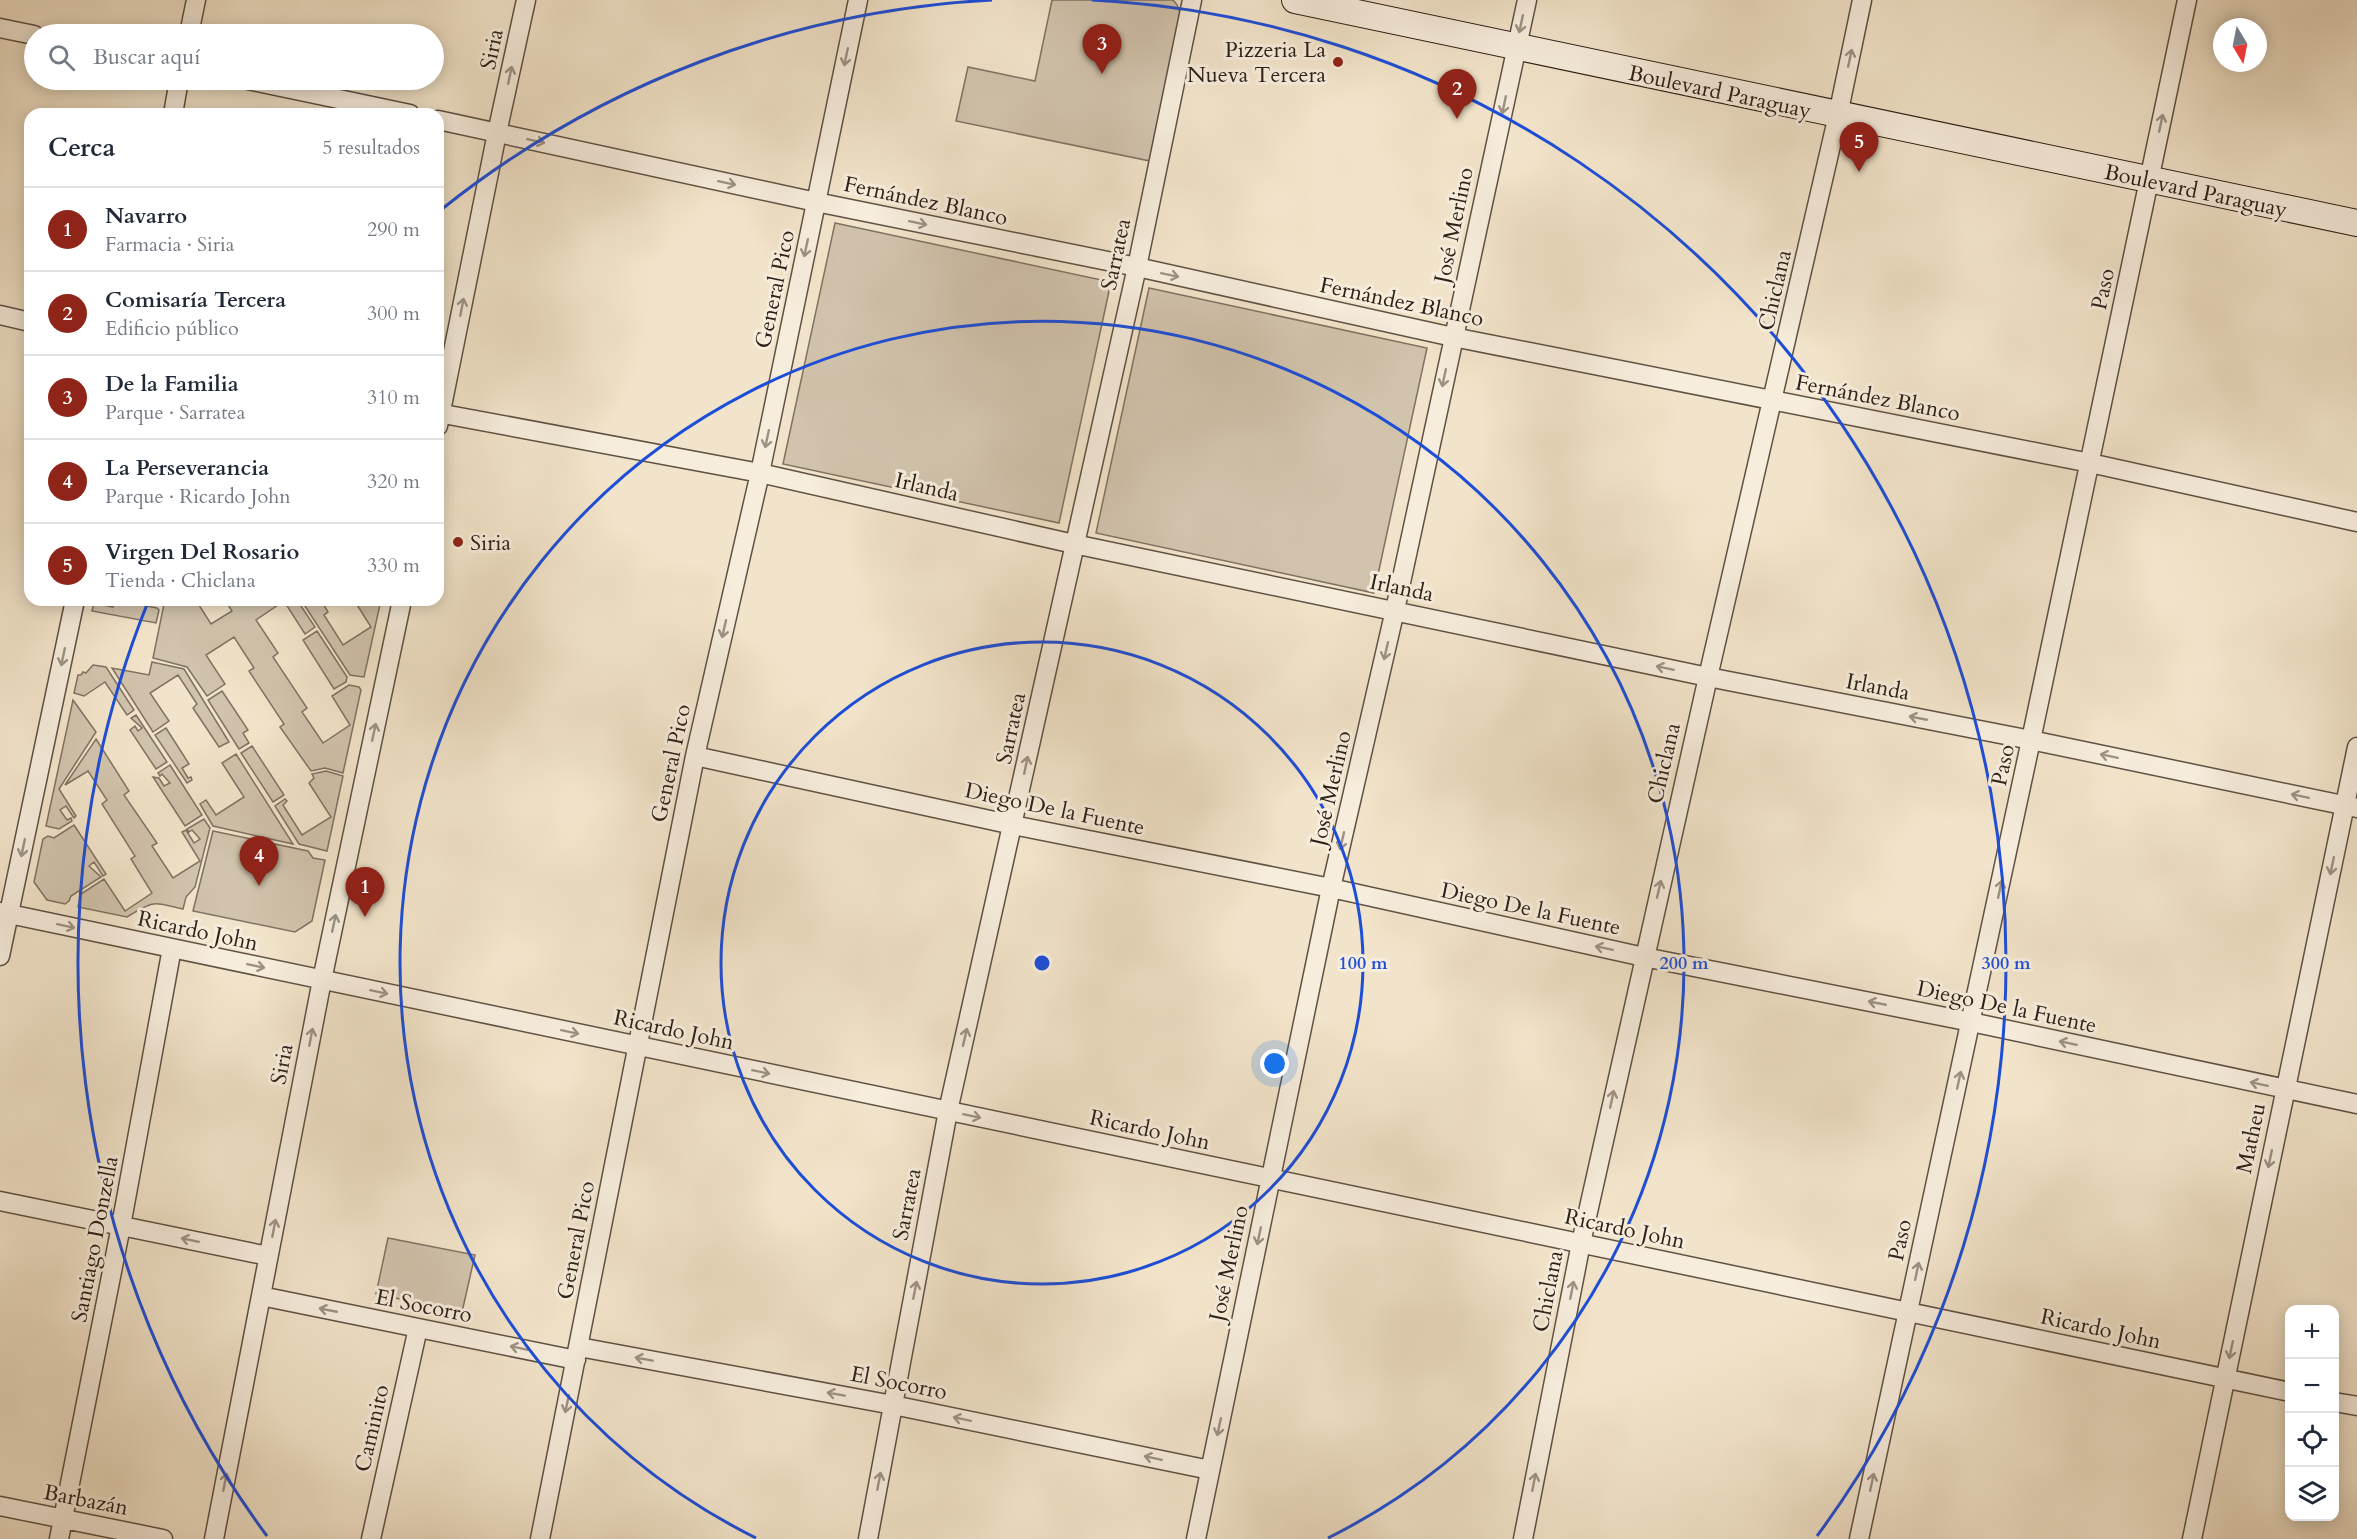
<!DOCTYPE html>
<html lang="es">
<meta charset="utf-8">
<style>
body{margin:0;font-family:Cardo,serif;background:#f6f6f7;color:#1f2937}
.controls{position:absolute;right:18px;bottom:18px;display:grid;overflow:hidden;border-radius:12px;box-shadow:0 3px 15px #0003}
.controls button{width:54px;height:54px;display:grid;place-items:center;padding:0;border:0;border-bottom:2px solid #e0e1e3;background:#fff;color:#1f2937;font:30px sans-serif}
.compass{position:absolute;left:2213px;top:18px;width:54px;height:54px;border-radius:50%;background:#fff;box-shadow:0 3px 15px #0003;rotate:170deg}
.you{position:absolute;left:1275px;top:1064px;width:21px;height:21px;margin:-15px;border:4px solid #fff;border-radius:50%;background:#1a73e8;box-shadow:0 0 0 9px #1a73e833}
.badge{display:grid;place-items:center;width:39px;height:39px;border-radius:50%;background:#8f2418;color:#fff;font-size:20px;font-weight:700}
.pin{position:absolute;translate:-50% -50px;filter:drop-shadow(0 2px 3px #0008)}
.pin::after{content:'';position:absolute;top:32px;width:21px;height:18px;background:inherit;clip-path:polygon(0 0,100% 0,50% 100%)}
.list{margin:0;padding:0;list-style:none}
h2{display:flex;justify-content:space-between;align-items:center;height:78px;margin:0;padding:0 24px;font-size:26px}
h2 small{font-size:20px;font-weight:400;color:#747a83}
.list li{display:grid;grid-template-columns:39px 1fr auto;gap:18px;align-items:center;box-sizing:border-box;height:84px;padding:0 24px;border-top:2px solid #e0e1e3}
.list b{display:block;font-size:22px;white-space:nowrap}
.list p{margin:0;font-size:20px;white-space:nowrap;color:#747a83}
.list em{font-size:20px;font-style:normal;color:#747a83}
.icon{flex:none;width:33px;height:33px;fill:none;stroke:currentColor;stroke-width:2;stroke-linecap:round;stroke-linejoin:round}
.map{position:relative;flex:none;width:2357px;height:1539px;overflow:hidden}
.search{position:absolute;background:#fff;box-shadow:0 3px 15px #0003;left:24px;top:24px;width:420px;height:66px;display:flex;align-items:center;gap:15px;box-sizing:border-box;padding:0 21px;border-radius:33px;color:#747a83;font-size:22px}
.panel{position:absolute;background:#fff;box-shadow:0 3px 15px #0003;left:24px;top:108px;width:420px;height:498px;border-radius:18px}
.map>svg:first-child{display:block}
</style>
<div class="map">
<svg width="2357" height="1539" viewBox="0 0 2357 1539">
<rect width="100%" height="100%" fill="#f2e4ca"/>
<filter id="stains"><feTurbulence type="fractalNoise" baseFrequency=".00333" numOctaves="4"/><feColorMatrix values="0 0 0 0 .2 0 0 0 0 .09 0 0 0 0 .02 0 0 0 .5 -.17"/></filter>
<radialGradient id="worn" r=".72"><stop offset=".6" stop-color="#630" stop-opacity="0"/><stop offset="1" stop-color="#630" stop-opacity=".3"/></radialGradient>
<path fill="#d1c3ac" stroke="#807262" stroke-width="1.5" d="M1052,0H1173C1179,6 1180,11 1180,19L1150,161L956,121L968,67L1035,81Z
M835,223L1111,282L1059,523L783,464Z
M1149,288L1427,348L1374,593L1096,533Z
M115,600L157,608L159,610L156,623L92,611L94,603L113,607Z
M171,600H200L197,602L211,624L232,611L225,600H297L315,627L305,634L284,601L256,620L278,653L273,657L307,708L302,712L323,743L350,725L332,696L349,685L359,687L361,690L343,773L325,768L311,771L280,727L284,724L249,671L254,668L234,637L206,655L225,684L207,696L187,667L153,658L164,604Z
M301,600H321L328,612L324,615L343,645L371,627L354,600H381L364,677L350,675Z
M317,631L347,677L346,682L334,689L303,640Z
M152,662L184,669L229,742L219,747L193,708L197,704L178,675L150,693L169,721L153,732L112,668L149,675Z
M93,665L106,667L134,710L127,715L105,682L84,696L74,693L78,675H81L83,672L86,673Z
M222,691L248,730L243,733L249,743L239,749L208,700Z
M73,700L96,732L59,789L76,816L74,818L66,806L60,810L67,820L71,818L72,821L59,829L46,826Z
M136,715L167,762L156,769L130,730L135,726L138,731L142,728L131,718Z
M166,728L189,764L182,768L188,778L191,777L192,780L187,783L155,735Z
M96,739L129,791L124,795L157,843L152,846L173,878L200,861L182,832L186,830L194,843L200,839L192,830L189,832L187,829L204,819L210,828L195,887L186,897L183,909C152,902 155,900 127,917L78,907L81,894L104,879L125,911L152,893L131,859L135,856L102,804L107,800L88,771L65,785Z
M252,746L284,795L273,802L241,753Z
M236,754L293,844L213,826L200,804L206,800L216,815L244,797L222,763Z
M170,765L202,815L185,826L153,777L159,778L164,786L170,783L162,774L160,776L158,773Z
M326,771L343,776L327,851L299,844L275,806L285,799L287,801L283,805L302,835L331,817L309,783L314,778L312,774Z
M74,825L106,874L103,876L94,862L89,866L101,877L71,896L69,901L65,904L47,900L34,882L43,839L48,836L54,838Z
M213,831L308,851L313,858L325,860L312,921L295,932L193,911Z
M388,1238L475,1255L462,1312L376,1294Z"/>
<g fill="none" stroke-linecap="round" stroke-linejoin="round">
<defs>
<path id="minor" d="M0,28L34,35
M189,34L196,0
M248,80L410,114
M173,114L179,80
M438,120L816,202L1137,267L1453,337L2090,463L2357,522
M0,315L30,322
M438,413L760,473L1074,544L1708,677L2031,740L2357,808
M438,426L497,133L526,0
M695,756L1013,825L1331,888L1644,957L1971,1022L2357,1104
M0,912L2290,1392
M0,956L75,600
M0,1201L268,1256
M261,1296L576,1360
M579,1347L893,1405L1210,1470
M2334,1402L2357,1406
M0,1506L163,1539
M59,1539L121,1226L172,948
M214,1539L322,980L402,600
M371,1539L418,1328
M540,1539L695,756L760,473L858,0
M868,1539L948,1111L1137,267L1192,0
M1196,1539L1331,888L1395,610L1527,0
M1523,1539L1581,1243L1708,677L1838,115L1862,0
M1859,1539L2031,740L2187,0
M2192,1539L2357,747"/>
<path id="secondary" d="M1295,0L2357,223"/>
</defs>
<use href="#minor" stroke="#5f5144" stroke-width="21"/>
<use href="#secondary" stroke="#2e2017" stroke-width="28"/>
<use href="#minor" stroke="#f7eddd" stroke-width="18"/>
<use href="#secondary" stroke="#f7eddd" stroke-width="26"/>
</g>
<defs><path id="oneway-shaft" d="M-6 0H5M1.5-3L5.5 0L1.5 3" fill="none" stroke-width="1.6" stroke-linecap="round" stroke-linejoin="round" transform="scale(1.5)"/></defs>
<g stroke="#9d9184">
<use href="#oneway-shaft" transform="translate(1521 24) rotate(102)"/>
<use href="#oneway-shaft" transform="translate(846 57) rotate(102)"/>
<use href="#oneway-shaft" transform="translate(1850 58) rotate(-78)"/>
<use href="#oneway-shaft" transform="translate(510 75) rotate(-78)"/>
<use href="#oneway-shaft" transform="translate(1504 105) rotate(102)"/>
<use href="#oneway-shaft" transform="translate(2161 123) rotate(-78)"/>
<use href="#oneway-shaft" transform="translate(536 141) rotate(12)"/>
<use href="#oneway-shaft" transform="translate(727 183) rotate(12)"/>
<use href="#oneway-shaft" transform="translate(918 223) rotate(12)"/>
<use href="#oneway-shaft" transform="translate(806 248) rotate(102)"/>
<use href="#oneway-shaft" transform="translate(1170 275) rotate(12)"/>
<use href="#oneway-shaft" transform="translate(462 307) rotate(-79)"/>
<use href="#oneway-shaft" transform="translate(1444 378) rotate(102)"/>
<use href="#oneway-shaft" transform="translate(767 439) rotate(102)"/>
<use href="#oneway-shaft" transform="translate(724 629) rotate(103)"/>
<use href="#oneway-shaft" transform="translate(1386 651) rotate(103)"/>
<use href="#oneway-shaft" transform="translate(63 657) rotate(102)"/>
<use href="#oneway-shaft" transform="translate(1665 668) rotate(-168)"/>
<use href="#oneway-shaft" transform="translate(1918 718) rotate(-169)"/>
<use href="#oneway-shaft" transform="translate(374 732) rotate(-78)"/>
<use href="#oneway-shaft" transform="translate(2109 756) rotate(-168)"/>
<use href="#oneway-shaft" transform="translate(1026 765) rotate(-78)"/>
<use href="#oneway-shaft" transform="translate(2300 796) rotate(-168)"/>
<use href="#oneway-shaft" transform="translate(1342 841) rotate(103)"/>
<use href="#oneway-shaft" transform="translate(23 848) rotate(102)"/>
<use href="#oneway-shaft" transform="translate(2332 866) rotate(102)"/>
<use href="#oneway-shaft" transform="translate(1659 889) rotate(-77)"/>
<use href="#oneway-shaft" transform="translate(2000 889) rotate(-78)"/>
<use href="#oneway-shaft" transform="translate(334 923) rotate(-78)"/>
<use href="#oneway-shaft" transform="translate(66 926) rotate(12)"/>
<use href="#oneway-shaft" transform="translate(1604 948) rotate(-168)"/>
<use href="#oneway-shaft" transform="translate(256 966) rotate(12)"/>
<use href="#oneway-shaft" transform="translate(379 992) rotate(12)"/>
<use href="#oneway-shaft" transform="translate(1877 1003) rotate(-169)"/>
<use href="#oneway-shaft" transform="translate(570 1032) rotate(12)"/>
<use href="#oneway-shaft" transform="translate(311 1037) rotate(-79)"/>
<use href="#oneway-shaft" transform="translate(965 1037) rotate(-77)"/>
<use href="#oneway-shaft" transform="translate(2068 1043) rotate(-168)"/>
<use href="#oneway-shaft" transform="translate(761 1072) rotate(12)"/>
<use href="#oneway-shaft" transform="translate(1959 1080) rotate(-78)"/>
<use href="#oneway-shaft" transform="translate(2259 1084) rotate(-168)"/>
<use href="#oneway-shaft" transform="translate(1612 1099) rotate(-78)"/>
<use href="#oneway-shaft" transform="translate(972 1116) rotate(12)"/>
<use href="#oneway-shaft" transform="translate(2270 1159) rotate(102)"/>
<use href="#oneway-shaft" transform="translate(274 1228) rotate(-79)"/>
<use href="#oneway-shaft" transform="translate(1259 1236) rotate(102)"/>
<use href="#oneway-shaft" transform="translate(190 1240) rotate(-168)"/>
<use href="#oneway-shaft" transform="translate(1917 1271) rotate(-78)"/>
<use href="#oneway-shaft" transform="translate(915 1290) rotate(-79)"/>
<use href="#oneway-shaft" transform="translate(1572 1290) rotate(-79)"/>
<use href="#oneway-shaft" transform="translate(328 1310) rotate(-169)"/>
<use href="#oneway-shaft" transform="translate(519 1348) rotate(-168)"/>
<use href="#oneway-shaft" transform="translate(2231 1350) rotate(102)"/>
<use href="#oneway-shaft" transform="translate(644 1359) rotate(-170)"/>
<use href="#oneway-shaft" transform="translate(836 1394) rotate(-170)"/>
<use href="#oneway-shaft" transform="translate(567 1404) rotate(102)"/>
<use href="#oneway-shaft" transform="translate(962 1419) rotate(-168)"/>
<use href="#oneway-shaft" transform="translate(1219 1427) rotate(102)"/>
<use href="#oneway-shaft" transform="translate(1153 1458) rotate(-168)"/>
<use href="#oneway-shaft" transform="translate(879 1481) rotate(-79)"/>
<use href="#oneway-shaft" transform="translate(225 1482) rotate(-79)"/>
<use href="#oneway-shaft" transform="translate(1534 1482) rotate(-79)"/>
<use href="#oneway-shaft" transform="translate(1872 1482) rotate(-78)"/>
</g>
<g fill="none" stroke="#1d4ed8" stroke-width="3">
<circle cx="1042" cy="963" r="321"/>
<path d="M756 1538A642 642 0 1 1 1328 1538"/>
<path d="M267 1536A964 964 0 0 1 148 602M442 209A964 964 0 0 1 992 0M1092 0A964 964 0 0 1 1817 1536"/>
</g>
<g fill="#8f2418" stroke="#f7eddd" stroke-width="2">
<circle cx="1338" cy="62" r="6"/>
<circle cx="458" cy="542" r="6"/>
</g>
<g text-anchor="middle" stroke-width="6" stroke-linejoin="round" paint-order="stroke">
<g font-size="22" fill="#2e2017" stroke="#f7eddd">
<text transform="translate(491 49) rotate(-78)" y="8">Siria</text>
<text transform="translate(1720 91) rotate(12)" y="8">Boulevard Paraguay</text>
<text transform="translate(2196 190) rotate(12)" y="8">Boulevard Paraguay</text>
<text transform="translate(926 200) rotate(12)" y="8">Fernández Blanco</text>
<text transform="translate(1453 225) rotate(-78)" y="8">José Merlino</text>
<text transform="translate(1115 254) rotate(-78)" y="8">Sarratea</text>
<text transform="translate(774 289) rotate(-78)" y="8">General Pico</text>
<text transform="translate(2102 289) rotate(-78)" y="8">Paso</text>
<text transform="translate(1774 290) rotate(-77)" y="8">Chiclana</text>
<text transform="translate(1402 301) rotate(12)" y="8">Fernández Blanco</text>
<text transform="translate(1878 397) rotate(11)" y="8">Fernández Blanco</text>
<text transform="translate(927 486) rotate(13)" y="8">Irlanda</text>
<text transform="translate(1402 587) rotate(12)" y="8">Irlanda</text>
<text transform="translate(1878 686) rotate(11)" y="8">Irlanda</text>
<text transform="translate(1010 728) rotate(-78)" y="8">Sarratea</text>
<text transform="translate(670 763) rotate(-78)" y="8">General Pico</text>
<text transform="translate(1663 763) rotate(-77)" y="8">Chiclana</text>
<text transform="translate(2002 765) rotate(-78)" y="8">Paso</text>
<text transform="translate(1330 788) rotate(-77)" y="8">José Merlino</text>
<text transform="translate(1055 808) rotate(12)" y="8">Diego De la Fuente</text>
<text transform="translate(1531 908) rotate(12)" y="8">Diego De la Fuente</text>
<text transform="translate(198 930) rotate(12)" y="8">Ricardo John</text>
<text transform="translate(2007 1006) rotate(12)" y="8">Diego De la Fuente</text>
<text transform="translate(674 1029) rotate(12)" y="8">Ricardo John</text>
<text transform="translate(281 1064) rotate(-79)" y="8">Siria</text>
<text transform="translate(1150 1129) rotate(12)" y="8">Ricardo John</text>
<text transform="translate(2250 1138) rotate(-78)" y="8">Matheu</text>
<text transform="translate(906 1204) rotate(-79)" y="8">Sarratea</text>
<text transform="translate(1625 1228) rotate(12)" y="8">Ricardo John</text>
<text transform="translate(94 1239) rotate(-79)" y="8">Santiago Donzella</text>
<text transform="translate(575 1240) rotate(-79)" y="8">General Pico</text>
<text transform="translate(1899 1240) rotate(-78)" y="8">Paso</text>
<text transform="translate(1228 1263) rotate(-78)" y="8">José Merlino</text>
<text transform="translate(1547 1291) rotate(-79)" y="8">Chiclana</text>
<text transform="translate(424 1305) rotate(11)" y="8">El Socorro</text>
<text transform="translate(2101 1328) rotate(12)" y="8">Ricardo John</text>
<text transform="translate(899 1382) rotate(11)" y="8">El Socorro</text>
<text transform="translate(371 1428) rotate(-77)" y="8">Caminito</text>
<text transform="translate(86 1499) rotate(11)" y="8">Barbazán</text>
</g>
<g font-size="22" fill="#2e2017" stroke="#f7eddd" text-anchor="end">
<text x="1326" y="57">Pizzeria La<tspan x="1326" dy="25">Nueva Tercera</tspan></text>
<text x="470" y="550" text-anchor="start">Siria</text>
</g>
</g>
<circle cx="1042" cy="963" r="9" fill="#1d4ed8" stroke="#f7eddd" stroke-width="3"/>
<g font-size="18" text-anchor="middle" font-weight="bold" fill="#1d4ed8" stroke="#f7eddd" stroke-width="6" stroke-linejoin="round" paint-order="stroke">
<text x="1363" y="969">100 m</text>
<text x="1684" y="969">200 m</text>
<text x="2006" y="969">300 m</text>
</g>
<rect width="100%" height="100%" filter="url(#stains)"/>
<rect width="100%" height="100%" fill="url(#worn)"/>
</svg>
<div class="controls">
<button>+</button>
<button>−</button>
<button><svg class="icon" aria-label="locate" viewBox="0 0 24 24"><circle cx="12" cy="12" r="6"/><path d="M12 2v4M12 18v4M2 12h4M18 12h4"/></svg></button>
<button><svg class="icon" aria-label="layers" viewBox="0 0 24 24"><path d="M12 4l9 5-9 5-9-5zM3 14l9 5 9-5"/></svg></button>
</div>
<svg class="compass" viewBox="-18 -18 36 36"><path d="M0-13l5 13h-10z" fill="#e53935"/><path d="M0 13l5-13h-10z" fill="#747a83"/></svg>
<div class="you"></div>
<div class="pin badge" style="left:365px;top:917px">1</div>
<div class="pin badge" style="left:1457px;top:119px">2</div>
<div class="pin badge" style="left:1102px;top:74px">3</div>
<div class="pin badge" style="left:259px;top:886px">4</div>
<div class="pin badge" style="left:1859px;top:172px">5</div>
<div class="search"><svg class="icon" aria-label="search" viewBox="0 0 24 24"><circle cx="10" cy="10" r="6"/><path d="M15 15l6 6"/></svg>Buscar aquí</div>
<section class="panel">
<h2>Cerca<small>5 resultados</small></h2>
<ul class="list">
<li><span class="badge">1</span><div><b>Navarro</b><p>Farmacia · Siria</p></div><em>290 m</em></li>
<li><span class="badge">2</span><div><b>Comisaría Tercera</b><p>Edificio público</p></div><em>300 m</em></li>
<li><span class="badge">3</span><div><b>De la Familia</b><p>Parque · Sarratea</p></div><em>310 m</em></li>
<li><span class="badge">4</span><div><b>La Perseverancia</b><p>Parque · Ricardo John</p></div><em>320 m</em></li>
<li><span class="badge">5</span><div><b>Virgen Del Rosario</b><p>Tienda · Chiclana</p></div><em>330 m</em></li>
</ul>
</section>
</div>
